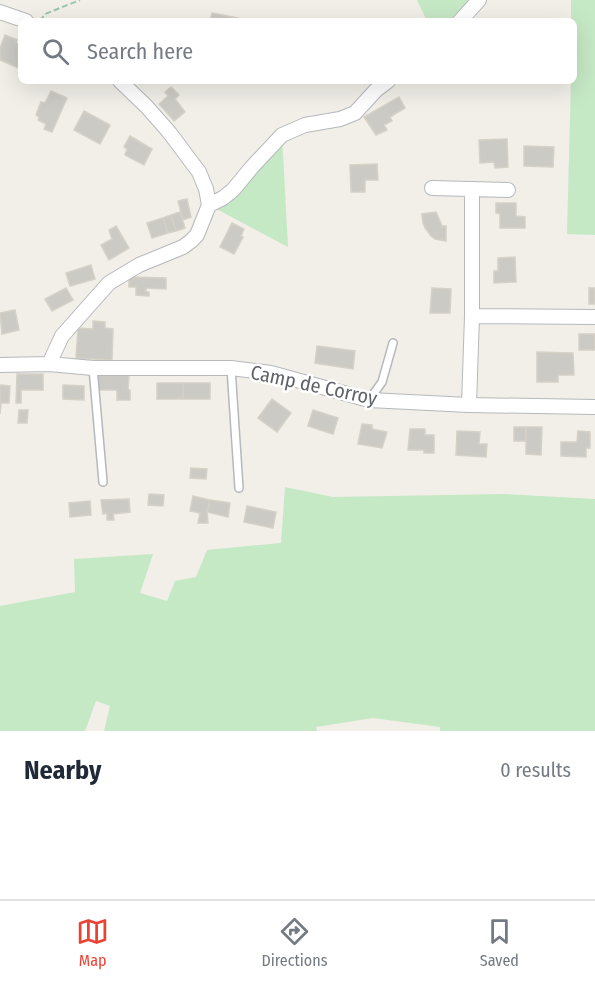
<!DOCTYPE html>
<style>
body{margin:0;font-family:"Fira Sans Condensed",sans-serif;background:#f6f6f7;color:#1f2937}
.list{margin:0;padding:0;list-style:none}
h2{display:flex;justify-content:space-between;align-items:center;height:78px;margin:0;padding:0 24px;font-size:26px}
h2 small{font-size:20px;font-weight:400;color:#747a83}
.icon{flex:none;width:33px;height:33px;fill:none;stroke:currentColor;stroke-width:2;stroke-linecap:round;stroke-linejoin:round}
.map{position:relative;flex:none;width:595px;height:731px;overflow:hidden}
.search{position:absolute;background:#fff;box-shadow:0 6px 24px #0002;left:18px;right:18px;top:18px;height:66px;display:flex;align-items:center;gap:15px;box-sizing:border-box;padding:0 21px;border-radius:9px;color:#747a83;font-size:22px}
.sheet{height:168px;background:#fff}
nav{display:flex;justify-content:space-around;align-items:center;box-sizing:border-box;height:84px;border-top:2px solid #e0e1e3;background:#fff;font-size:16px;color:#747a83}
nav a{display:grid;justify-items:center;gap:3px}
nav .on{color:#ea4335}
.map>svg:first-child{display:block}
</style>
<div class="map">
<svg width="595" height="731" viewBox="0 0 595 731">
<rect width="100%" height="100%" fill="#f1efe8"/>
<path fill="#c5e8c5" d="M417,0H479L460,21H427Z
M571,0H595V235L567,234L571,81H574V21H571Z
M282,135L288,247L209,205Z
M285,487L333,497L503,494L595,499V731H440V727L373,718L316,727L317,731H104L110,706L96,701L85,731H0V606L75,592L74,559L153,554L140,593L167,601L175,581L196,577L207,550L281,543Z"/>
<path fill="#cccac5" stroke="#d6d1c6" stroke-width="1.5" d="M212,13L238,18L237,21H210Z
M5,35L17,40L16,42L19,45V49L21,50V69L0,60V48Z
M171,87L179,95L175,99L185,112L174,121L159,104L168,96L165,92Z
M51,91L67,98L52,132L44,129L46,124L38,120L39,117L36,115L41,102L45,103Z
M399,97L405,108L390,117L392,121L384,125L387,130L376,135L364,117Z
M84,111L110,125L100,144L74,130Z
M130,136L152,149L144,165L125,155L127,149L124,147Z
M507,139L508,167L495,168L494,162L480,163L479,140Z
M524,146L554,147L553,167L524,166Z
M377,164L378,180H365V192H351L350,165Z
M187,199L191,217L183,220L178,201Z
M496,203H516V216L525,217V228H500V214L496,213Z
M180,212L185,228L176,231L171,215Z
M436,212L442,226H446V241L435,239L431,236L425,228L423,223L422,214Z
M171,215L176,231L168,233L163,218Z
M163,218L168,233L152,238L147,223Z
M232,223L244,229L241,236L243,237L234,254L220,247Z
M116,226L129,248L109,260L101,245L112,239L109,230Z
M515,257L516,282L494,283V271H498V258Z
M91,265L95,279L70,286L66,273Z
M129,277L166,278V289L146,288V292H149V296L136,295V287H129Z
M66,288L73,300L52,311L45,299Z
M432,288L451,289L450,313H430Z
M589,288H595V304H589Z
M15,310L19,330L2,334L0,313Z
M93,321L105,322V328L113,329L112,360L76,358L78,328L93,329Z
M579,334H595V350H579Z
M317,346L355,351L353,369L315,363Z
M537,352L573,353L574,375H558V382H537Z
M98,373L129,375L128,390H130V400H117V390H98Z
M17,374H43V390H21V403H16Z
M157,383H183V399H157Z
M183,383H210V399H183Z
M0,385L10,386L9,403H1L0,414Z
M63,385L84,386V400L63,399Z
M272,399L291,413L277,432L258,418Z
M19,410H28L27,423H18Z
M313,410L338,418L333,434L308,426Z
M362,424L372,425V429L387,432L382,448L358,444Z
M514,427H526V441H514Z
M526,427H542L541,455L526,454Z
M410,429H425V435H434V453H424V450H408Z
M457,431L480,432L479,444H487L486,457L456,455Z
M578,431L590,432V448H586V457L561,456V442H577Z
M191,468L207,469L206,479L190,478Z
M149,494L164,495L163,506L148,505Z
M193,496L210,500L207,512L208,523H198L200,513L190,511Z
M129,499L130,512L113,514L114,520H107V513L103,514L101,500Z
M210,500L230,503L228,517L207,512Z
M90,501L91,515L70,517L69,503Z
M247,506L276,512L273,528L244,522Z"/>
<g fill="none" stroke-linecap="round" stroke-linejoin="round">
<defs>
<path id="service" d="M93,368L103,482
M231,368L239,488
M369,400L382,382L393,343"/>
<path id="minor" d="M0,12L26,21
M460,21L479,0
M432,188L508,190
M209,205L223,198L233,190L252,167L282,135L305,125L340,119L355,113L376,90L388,81
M472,316L595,317
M49,364L62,336L109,283L139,265L183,247L191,241L197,235L209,205L206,189L199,172L169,132L147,107L120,81
M0,365L49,364L93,368H231L271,373L369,400L469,405L595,407
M469,405L472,316V189"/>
</defs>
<use href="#service" stroke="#b5b8bc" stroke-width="10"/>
<use href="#minor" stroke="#b5b8bc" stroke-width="16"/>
<path stroke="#9cc7a9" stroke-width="2" stroke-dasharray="6 3" stroke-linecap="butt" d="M40,21L45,14L80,0"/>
<use href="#service" stroke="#fff" stroke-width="7"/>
<use href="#minor" stroke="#fff" stroke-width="14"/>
</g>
<g text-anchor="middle" stroke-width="5" stroke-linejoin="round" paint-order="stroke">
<g font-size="20" fill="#5f6368" stroke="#fff">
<text transform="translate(314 385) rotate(12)" y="7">Camp de Corroy</text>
</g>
</g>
</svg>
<div class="search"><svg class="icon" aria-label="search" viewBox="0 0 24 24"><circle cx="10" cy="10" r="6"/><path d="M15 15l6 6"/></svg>Search here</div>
</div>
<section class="sheet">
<h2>Nearby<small>0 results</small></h2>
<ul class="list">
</ul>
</section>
<nav>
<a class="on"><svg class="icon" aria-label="map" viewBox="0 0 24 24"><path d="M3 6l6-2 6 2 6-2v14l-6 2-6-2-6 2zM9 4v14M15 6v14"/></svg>Map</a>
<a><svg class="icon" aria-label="directions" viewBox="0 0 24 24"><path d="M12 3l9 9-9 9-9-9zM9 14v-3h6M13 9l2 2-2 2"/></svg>Directions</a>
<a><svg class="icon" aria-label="saved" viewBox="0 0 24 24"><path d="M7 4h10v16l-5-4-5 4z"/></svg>Saved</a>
</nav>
